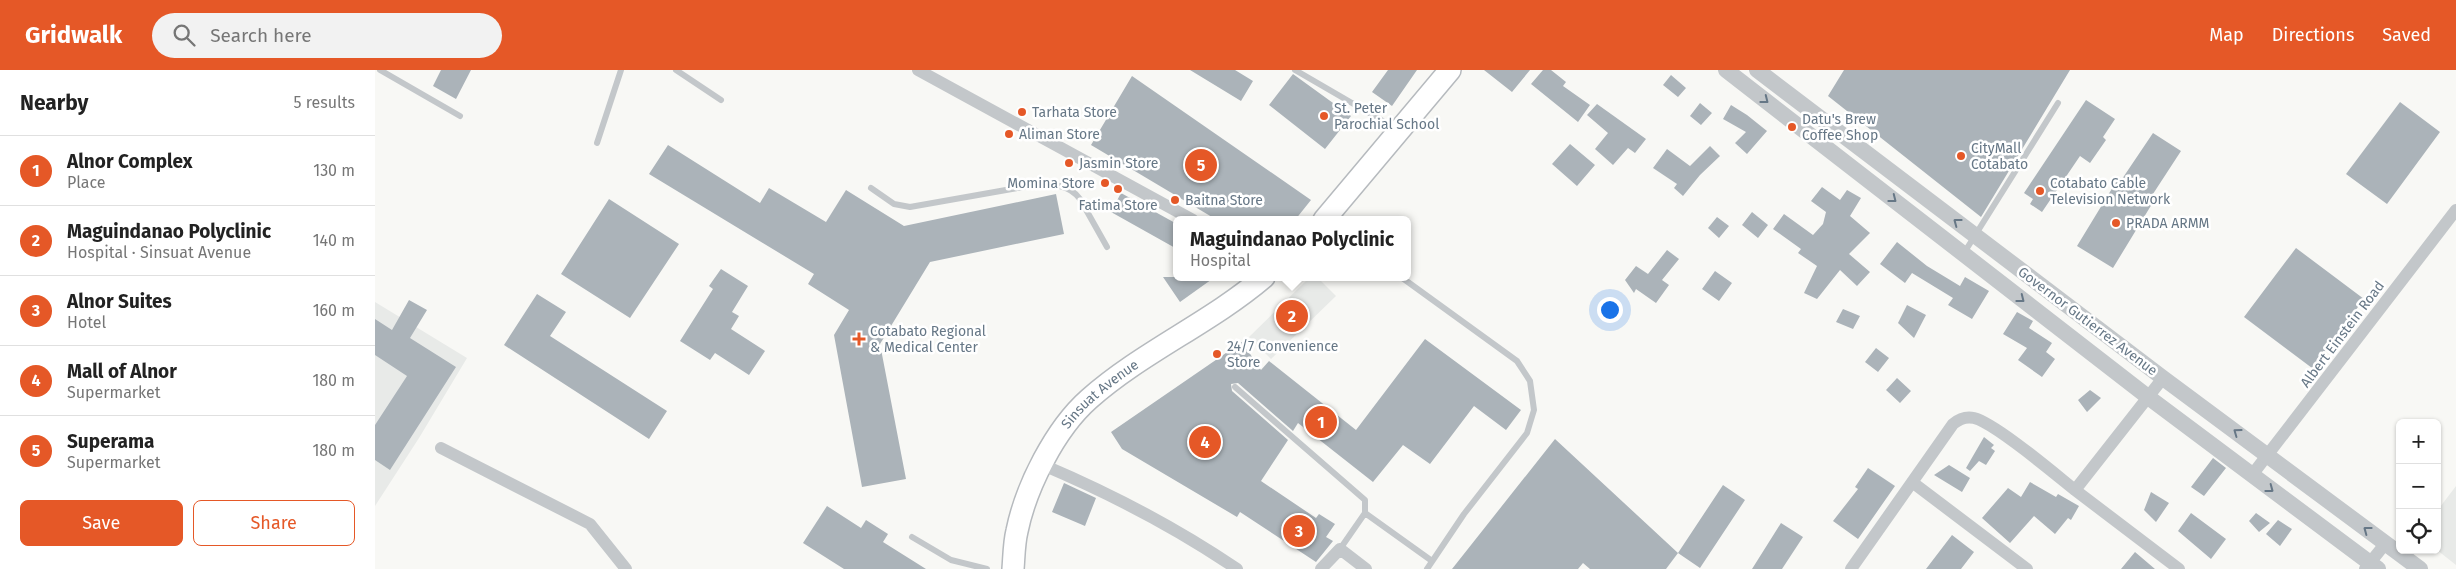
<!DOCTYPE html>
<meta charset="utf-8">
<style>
body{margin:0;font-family:"Fira Sans",sans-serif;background:#f2f2f2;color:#222}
.controls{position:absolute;right:15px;bottom:15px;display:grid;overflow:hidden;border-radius:8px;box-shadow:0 1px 4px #0004}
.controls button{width:45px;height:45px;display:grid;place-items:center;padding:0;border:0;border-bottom:1px solid #e0e0e0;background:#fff;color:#222;font:25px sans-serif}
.you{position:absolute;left:1234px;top:239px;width:18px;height:18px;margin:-12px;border:4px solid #fff;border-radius:50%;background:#1a73e8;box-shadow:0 0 0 8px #1a73e833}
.badge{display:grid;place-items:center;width:32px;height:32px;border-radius:50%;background:#e55827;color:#fff;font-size:16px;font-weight:700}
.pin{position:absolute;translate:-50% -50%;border:2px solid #fff;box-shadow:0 1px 5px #0006}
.popup{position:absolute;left:798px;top:146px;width:238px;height:65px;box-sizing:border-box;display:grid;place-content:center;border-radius:8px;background:#fff;filter:drop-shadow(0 1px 4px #0005);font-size:16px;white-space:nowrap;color:#767676}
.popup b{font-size:19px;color:#222}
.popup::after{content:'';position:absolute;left:50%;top:100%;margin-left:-10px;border:10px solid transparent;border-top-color:#fff}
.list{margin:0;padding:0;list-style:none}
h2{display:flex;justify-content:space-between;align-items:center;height:65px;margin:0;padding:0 20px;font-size:21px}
h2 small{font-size:16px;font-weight:400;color:#767676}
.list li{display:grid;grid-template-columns:32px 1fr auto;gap:15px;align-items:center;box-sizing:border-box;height:70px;padding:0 20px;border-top:1px solid #e0e0e0}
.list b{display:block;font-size:19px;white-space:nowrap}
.list p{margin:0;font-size:16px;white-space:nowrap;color:#767676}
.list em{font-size:16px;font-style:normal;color:#767676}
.actions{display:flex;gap:10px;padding:15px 20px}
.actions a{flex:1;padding:11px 0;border:1px solid #e55827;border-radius:8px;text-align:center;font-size:18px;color:#e55827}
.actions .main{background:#e55827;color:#fff}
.icon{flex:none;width:28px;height:28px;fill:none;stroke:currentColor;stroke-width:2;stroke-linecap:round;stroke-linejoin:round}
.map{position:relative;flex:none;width:2081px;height:499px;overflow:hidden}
header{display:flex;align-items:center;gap:30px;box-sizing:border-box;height:70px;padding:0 25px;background:#e55827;color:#fff}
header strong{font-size:24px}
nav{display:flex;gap:28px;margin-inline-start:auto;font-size:18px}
.search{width:350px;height:45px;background:#f2f2f2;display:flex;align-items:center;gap:12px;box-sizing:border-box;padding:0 18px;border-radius:28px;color:#767676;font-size:19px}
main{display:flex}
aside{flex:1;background:#fff}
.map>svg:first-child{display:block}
</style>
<header>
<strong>Gridwalk</strong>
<div class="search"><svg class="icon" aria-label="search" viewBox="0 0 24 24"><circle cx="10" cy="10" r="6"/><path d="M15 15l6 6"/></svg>Search here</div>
<nav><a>Map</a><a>Directions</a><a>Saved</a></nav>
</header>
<main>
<aside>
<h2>Nearby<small>5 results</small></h2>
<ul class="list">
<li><span class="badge">1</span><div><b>Alnor Complex</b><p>Place</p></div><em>130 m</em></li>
<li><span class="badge">2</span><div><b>Maguindanao Polyclinic</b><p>Hospital · Sinsuat Avenue</p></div><em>140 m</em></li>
<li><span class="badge">3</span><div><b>Alnor Suites</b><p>Hotel</p></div><em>160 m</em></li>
<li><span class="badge">4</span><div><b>Mall of Alnor</b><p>Supermarket</p></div><em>180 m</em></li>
<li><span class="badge">5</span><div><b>Superama</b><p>Supermarket</p></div><em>180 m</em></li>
</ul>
<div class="actions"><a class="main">Save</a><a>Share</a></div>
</aside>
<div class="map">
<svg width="2081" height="499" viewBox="0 0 2081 499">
<rect width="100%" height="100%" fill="#f8f8f5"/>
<path fill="#e8eae8" d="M935,207H942L961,226L896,289L874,267Z
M0,232L92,288L44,368L0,436Z
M2081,416V495L2062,480V441Z"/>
<path fill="#abb3b9" d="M66,0H96L81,29L58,16Z
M815,0H860L878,11L866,31Z
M1013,0H1042L1017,36L997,22Z
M1109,0H1155L1137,22Z
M1168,0H1176L1191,12L1188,16L1215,35L1203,52L1156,14Z
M1469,0H1695L1606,147L1453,26Z
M918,4L976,46L950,79L894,35Z
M1296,5L1311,18L1303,27L1288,15Z
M757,6L936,130L920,150H842L716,75Z
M1711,30L1740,49L1728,67L1731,70L1715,93L1705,86L1667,142L1655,134L1658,129L1649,123Z
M2025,32L2065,62L2012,134L1971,104Z
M1325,33L1337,43L1326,55L1315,46Z
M1222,34L1271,69L1260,83L1253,78L1238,95L1220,79L1233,63L1212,45Z
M1356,35L1372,45L1392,61L1372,84L1360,73L1371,62L1348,49Z
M1778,63L1806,81L1776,127L1780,129L1738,198L1702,176L1744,107L1747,109Z
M1195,74L1220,95L1202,116L1177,94Z
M293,75L385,133L394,118L451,152L471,120L529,156L681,124L689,164L555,192L505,274L531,409L487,417L459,265L474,240L433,214L439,204L274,104Z
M1335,76L1345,86L1325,105L1308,126L1299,118L1302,114L1278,98L1292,79L1315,96Z
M1447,117L1465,130L1472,120L1486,128L1475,146L1495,163L1474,184L1495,202L1482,216L1465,200L1442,229L1429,223L1442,196L1423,183L1426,179L1398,159L1409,144L1438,165L1448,154L1451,142L1436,131Z
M746,123L802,154V179L736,142Z
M234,129L304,174L255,248L186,204Z
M1377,142L1393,155L1383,168L1367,155Z
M1342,147L1354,156L1344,168L1333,158Z
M1522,172L1552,196L1585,216L1590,207L1614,221L1597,249L1573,235L1578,228L1537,203L1530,213L1505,194Z
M1921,178L1989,229L1937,298L1869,247Z
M1292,180L1304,189L1287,210L1294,215L1281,233L1261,219L1259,223L1250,210L1261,196L1273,204Z
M346,199L373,216L357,242L364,246L356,259L390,281L374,305L340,283L335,290L305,271L338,219L334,216Z
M1340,201L1357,213L1344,231L1327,219Z
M788,207H840L805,232Z
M162,224L191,242L175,266L292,341L274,369L129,275Z
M34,230L52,240L35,268L81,297L15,400L0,390V355L32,306L0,285V249L17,260Z
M1532,235L1551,245L1539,268L1523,253Z
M1468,239L1485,246L1478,259L1461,252Z
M1642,242L1658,251L1654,258L1677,273L1671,282L1680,289L1667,307L1643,290L1652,278L1628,264Z
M1050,269L1146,340L1131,360L1099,336L1055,394L1028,375L998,412L923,353L918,361L863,313L856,314L857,321L913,370L886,411L941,448L944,444L960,454L951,467L958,471L941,492L865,442L862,447L747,379L736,362L867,272L886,300L894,291L981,360Z
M1501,278L1514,288L1503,302L1490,292Z
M1522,308L1536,321L1525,333L1511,320Z
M1715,320L1726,328L1712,342L1703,330Z
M1609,367L1619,375L1616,378L1620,381L1611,395L1604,391L1595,401L1591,398Z
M1180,369L1303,483L1291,499H1215L1208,493L1203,499H1077Z
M1838,388L1851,398L1829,426L1816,417Z
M1574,395L1595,408L1587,422L1559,405Z
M1493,398L1520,416L1483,469L1458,451L1483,419L1480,417Z
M1655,412L1681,427L1683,424L1704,436L1696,450L1693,448L1680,464L1659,446L1635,473L1607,448L1633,418L1646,427Z
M689,413L721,428L710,456L677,442Z
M1348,415L1370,430L1325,498L1303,483Z
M1776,422L1794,433L1781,452L1769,440Z
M452,436L486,458L491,450L513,464L508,472L551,499H469L428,473Z
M1816,443L1851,469L1836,489L1803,461Z
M1881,443L1895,453L1884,462L1874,451Z
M1903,450L1917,459L1905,476L1891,464Z
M1406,453L1428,467L1407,499H1377Z
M1577,465L1599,482L1586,499H1551Z
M1760,482L1780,499H1746Z"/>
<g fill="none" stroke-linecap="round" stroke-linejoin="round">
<defs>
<g id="primary">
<path d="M949,150L1075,0"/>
<path id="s1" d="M638,499C639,487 639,473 642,461C651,417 680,359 714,329C767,282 835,253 889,207"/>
</g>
</defs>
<use href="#primary" stroke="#b6babe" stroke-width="24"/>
<path stroke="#c3c7ca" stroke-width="6" d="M5,0L85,46
M301,0L346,30
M920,0L1020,58
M222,73L246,0
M496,118L519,134L535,137L659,115C677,114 694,114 705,129L732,177
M1589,183L1683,33
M1026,207L1142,291L1155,311L1159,340L1152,363L1089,444L1052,499
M860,317L990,430V443L965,479
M990,443L1057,491
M537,467L576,490L612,499"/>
<path stroke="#c3c7ca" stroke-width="12" d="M543,0L818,150
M66,378L215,454L251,499
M668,395C734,423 803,459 862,499
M1877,405L2081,140
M1537,412L1652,499
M1700,420L1804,499
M946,499L965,479L991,499
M1476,499L1578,354C1584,349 1590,346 1599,348C1620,353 1680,404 1700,420L1788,308
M1990,499L2010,474"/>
<path stroke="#c3c7ca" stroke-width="16" d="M1351,0L1773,327L2003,499
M1382,0L1788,308L2045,499"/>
<use href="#primary" stroke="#fff" stroke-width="21"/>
</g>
<defs><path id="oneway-chevron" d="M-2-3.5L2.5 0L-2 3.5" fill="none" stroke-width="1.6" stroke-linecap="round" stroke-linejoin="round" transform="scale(1.25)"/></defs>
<g stroke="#667786">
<use href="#oneway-chevron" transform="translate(1390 30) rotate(38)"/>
<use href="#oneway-chevron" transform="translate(1518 129) rotate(38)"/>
<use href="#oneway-chevron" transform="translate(1582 152) rotate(-143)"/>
<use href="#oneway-chevron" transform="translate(1646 229) rotate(38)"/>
<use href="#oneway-chevron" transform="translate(1862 362) rotate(-144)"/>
<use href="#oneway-chevron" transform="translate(1895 419) rotate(37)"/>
<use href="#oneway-chevron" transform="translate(1992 460) rotate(-143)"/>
</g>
<g fill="#e55827" stroke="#fff" stroke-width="2">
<circle cx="647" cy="42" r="5"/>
<circle cx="949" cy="46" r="5"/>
<circle cx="1417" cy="57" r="5"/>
<circle cx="634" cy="64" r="5"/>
<circle cx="1586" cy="86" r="5"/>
<circle cx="694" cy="93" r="5"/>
<circle cx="730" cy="113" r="5"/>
<circle cx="743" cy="119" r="5"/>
<circle cx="1665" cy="121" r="5"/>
<circle cx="800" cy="130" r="5"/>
<circle cx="1741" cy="153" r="5"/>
<path d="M481.5 261.5h5v5h5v5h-5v5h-5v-5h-5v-5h5z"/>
<circle cx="842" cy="284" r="5"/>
</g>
<g text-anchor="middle" stroke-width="5" stroke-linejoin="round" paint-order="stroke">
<g font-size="14" fill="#667786" stroke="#fff" text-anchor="start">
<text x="959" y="43">St. Peter<tspan x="959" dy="16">Parochial School</tspan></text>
<text x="657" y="47">Tarhata Store</text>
<text x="1427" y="54">Datu's Brew<tspan x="1427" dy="16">Coffee Shop</tspan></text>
<text x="644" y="69">Aliman Store</text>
<text x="1596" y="83">CityMall<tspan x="1596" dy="16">Cotabato</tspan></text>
<text x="704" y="98">Jasmin Store</text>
<text x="720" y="118" text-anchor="end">Momina Store</text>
<text x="1675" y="118">Cotabato Cable<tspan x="1675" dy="16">Television Network</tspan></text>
<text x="810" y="135">Baitna Store</text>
<text x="743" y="140" text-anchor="middle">Fatima Store</text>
<text x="1751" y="158">PRADA ARMM</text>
<text x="495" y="266">Cotabato Regional<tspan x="495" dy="16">&amp; Medical Center</tspan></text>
<text x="852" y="281">24/7 Convenience<tspan x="852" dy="16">Store</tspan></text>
</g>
<g font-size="14" fill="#667786" stroke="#fff">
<text transform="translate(1713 251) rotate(37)" y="5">Governor Gutierrez Avenue</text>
<text transform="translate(1967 264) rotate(-53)" y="5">Albert Einstein Road</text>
<text dy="5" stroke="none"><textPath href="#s1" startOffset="202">Sinsuat Avenue</textPath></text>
</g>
</g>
</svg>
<div class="controls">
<button>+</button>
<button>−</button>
<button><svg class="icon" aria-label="locate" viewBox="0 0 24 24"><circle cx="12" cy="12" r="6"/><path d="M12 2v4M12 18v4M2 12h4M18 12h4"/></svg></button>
</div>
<div class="you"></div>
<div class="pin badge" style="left:946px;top:352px">1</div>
<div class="pin badge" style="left:917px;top:246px">2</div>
<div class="popup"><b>Maguindanao Polyclinic</b>Hospital</div>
<div class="pin badge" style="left:924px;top:461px">3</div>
<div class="pin badge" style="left:830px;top:372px">4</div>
<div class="pin badge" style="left:826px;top:95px">5</div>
</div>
</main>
